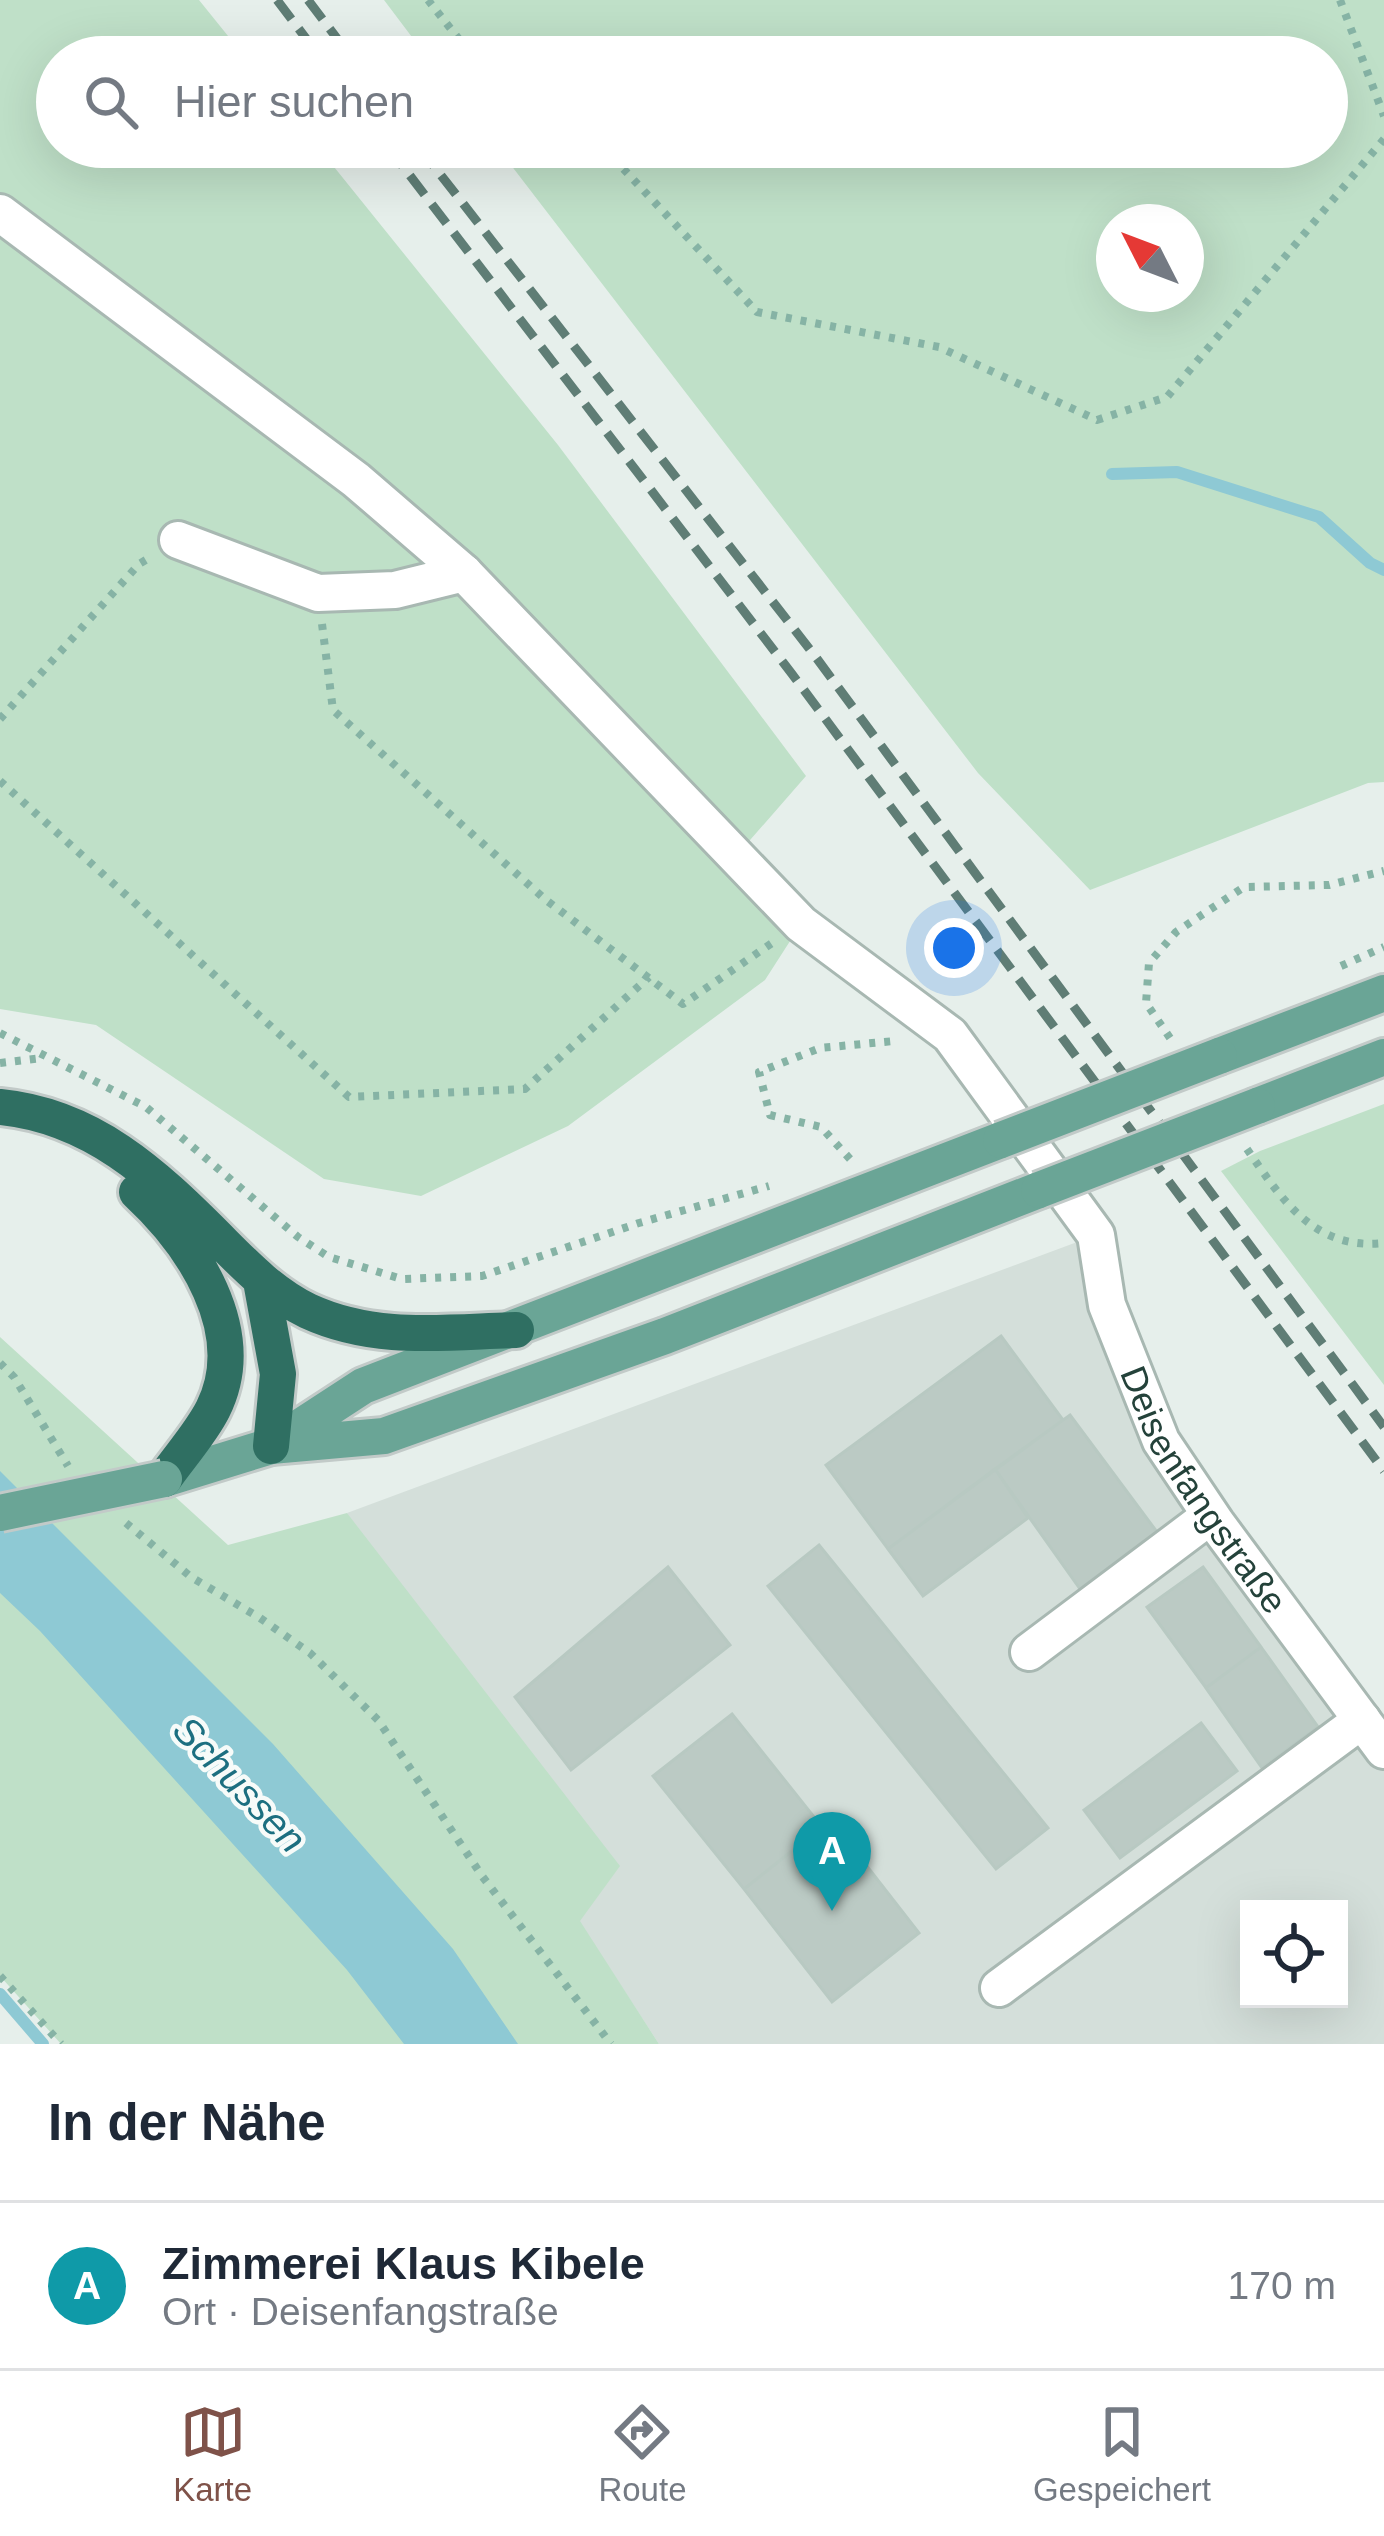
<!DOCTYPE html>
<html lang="de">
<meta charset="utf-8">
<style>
body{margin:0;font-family:Helvetica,sans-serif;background:#f2f2f3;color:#1f2937}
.controls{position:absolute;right:36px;bottom:36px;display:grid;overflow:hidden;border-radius:0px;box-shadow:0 12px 48px #0002}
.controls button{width:108px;height:108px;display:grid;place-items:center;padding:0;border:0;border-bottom:3px solid #e0e1e3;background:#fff;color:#1f2937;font:60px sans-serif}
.compass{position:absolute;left:1096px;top:204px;width:108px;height:108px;border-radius:50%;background:#fff;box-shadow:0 12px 48px #0002;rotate:312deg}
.you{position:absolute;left:954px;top:948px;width:42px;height:42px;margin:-30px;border:9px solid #fff;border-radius:50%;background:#1a73e8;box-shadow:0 0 0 18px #1a73e833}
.badge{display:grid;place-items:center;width:78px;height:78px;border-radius:50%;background:#7f5249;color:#fff;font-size:39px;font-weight:700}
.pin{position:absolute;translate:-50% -99px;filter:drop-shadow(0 3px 6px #0008)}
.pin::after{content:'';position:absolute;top:63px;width:42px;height:36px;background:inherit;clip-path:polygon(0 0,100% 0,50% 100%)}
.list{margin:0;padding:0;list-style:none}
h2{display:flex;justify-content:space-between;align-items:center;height:156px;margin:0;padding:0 48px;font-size:51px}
h2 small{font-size:39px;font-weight:400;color:#747a83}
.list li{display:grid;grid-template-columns:78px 1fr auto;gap:36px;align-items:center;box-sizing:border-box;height:168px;padding:0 48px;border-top:3px solid #e0e1e3}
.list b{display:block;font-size:45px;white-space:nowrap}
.list p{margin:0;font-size:39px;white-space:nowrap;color:#747a83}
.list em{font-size:39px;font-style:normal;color:#747a83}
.icon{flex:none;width:66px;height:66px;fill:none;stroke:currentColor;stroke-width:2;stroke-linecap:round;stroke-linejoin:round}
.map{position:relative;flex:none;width:1384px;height:2044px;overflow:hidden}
.search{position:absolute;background:#fff;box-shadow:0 12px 48px #0002;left:36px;right:36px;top:36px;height:132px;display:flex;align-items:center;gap:30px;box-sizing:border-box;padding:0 42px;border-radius:66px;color:#747a83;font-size:45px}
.sheet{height:324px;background:#fff}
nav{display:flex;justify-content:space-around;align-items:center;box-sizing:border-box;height:168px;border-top:3px solid #e0e1e3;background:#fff;font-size:33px;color:#747a83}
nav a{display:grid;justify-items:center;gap:6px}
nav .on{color:#7f5249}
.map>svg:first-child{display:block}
</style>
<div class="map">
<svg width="1384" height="2044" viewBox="0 0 1384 2044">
<rect width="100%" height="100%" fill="#e6efeb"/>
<path fill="#d4dfda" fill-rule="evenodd" d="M1096,1235L1161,1441L1384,1750V2044H659L579,1921L347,1513ZM1249,1909H1339V1999H1249Z"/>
<path fill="#bfe0c8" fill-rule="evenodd" d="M0,0H199L245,57H57V147H318L558,445L806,776L737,855L801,924L765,980L568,1126L421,1196L324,1179L96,1025L0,1009Z
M384,0H1384V782L1368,783L1090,890L978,773L497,147H1327V57H427ZM1114,222H1186V294H1114Z
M1384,1104V1385L1221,1171L1260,1151Z
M0,1337L228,1545L347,1513L620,1866L580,1921L659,2044H61L0,1976Z"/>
<path fill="#8ec9d4" d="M0,1471L273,1744L453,1949L518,2044H404L347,1970L40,1631L0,1593Z"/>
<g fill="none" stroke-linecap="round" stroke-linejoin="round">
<path stroke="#8ec9d4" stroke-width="12" d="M1112,474L1177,472L1319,517L1370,563L1384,570
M0,1994L43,2044"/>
</g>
<path fill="#bbcac4" stroke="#b8c9c2" stroke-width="3" d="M1001,1336L1063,1420L888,1549L826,1465Z
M1070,1415L1157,1532L1080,1589L995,1469Z
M995,1469L1028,1518L923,1596L888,1549Z
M819,1545L1048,1828L996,1869L768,1586Z
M668,1567L730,1645L571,1770L515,1697Z
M1203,1567L1261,1647L1206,1688L1147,1607Z
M1261,1647L1318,1727L1262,1768L1206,1688Z
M732,1714L822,1827L744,1889L653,1776Z
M1201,1723L1237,1771L1120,1858L1084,1810Z
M831,1820L919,1933L832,2002L744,1889Z"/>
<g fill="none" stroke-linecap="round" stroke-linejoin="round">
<defs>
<g id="minor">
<path id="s1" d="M0,213L356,480L464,573L801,924L950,1035L1096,1235L1107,1305L1161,1441L1216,1523L1384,1750"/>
<path d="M178,540L318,593L395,590L464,573"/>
<path d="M1029,1652L1210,1516"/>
<path d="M999,1988L1362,1720"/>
</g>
<path id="major" d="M1219,1056L1384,993
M1257,1106L1384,1057
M274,1444L363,1386L1001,1140
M164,1479L271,1446L384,1436L665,1336L1039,1190"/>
<path id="highway" d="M0,1107C92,1116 154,1174 216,1236C244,1264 271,1293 308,1311C375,1342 444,1332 516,1330
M137,1192C192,1243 252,1331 213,1409C201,1433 180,1456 164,1479
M261,1281L278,1374L271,1446"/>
</defs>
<use href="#minor" stroke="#a8b8b2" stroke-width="42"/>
<use href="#major" stroke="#c2cac8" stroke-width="42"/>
<use href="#highway" stroke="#c2cac8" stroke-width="42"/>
<path stroke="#86b3a5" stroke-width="8" stroke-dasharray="6 9" stroke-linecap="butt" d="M428,0L473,57
M1340,0L1384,116
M603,147L757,312L939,347L1097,420L1167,397L1384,139
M322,624L333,710L546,900L683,1004L772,943
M0,719L139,564L149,558
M0,781L349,1097L525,1089L649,977
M1341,966L1384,947
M0,1033L146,1107L298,1237L329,1257L402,1279L482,1276L639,1223L769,1186
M1170,1038L1146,1003L1149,963L1176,932L1244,887L1329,885L1384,871
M0,1063L42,1058
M1247,1149C1282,1200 1315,1251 1384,1243
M850,1159L821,1127L770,1115L759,1072L820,1048L894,1041
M0,1363L14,1377L68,1466
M126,1523L191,1577L260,1618L310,1653L378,1720L482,1876L611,2044
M0,1976L61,2044"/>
<use href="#minor" stroke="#fff" stroke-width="36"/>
<use href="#major" stroke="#6aa596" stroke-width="36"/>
<use href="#highway" stroke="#2f6f62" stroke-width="36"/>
<path stroke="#5f7d75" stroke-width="9" stroke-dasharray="24 12" stroke-linecap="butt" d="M277,0L320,57
M308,0L351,57
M388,147L792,674L1384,1471
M419,147L815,656L1384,1427"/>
<defs>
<path id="major-bridge" d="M1001,1140L1219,1056
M1039,1190L1257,1106
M0,1513L164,1479"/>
</defs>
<use href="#major-bridge" stroke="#c2cac8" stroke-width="42" stroke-linecap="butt"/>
<use href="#major-bridge" stroke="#6aa596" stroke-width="36"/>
</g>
<g text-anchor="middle" stroke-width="9" stroke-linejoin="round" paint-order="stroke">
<g font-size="36" fill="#24423a" stroke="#f7fbf9">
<text dy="13" stroke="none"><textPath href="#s1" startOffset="1788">Deisenfangstraße</textPath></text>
</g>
<g font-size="39" font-style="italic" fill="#1c6f80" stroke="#f7fbf9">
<text transform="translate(240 1784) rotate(46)" y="14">Schussen</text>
</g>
</g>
</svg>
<div class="controls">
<button><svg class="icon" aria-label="locate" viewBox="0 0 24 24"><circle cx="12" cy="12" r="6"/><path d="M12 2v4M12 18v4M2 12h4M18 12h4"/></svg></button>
</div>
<svg class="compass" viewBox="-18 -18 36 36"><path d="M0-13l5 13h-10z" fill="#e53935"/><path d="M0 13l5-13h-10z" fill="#747a83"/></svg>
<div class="you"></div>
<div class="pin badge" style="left:832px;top:1911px;background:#0f9aa8">A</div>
<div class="search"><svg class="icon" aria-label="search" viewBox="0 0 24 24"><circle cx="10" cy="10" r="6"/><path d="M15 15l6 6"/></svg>Hier suchen</div>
</div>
<section class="sheet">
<h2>In der Nähe<small></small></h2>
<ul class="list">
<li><span class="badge" style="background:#0f9aa8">A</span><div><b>Zimmerei Klaus Kibele</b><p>Ort · Deisenfangstraße</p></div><em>170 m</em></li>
</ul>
</section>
<nav>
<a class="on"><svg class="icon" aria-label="map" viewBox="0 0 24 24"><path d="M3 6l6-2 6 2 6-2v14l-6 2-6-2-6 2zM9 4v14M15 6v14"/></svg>Karte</a>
<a><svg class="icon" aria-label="directions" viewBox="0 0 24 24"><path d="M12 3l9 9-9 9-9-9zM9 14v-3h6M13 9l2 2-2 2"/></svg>Route</a>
<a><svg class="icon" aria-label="saved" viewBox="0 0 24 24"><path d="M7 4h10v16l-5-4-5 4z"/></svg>Gespeichert</a>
</nav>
